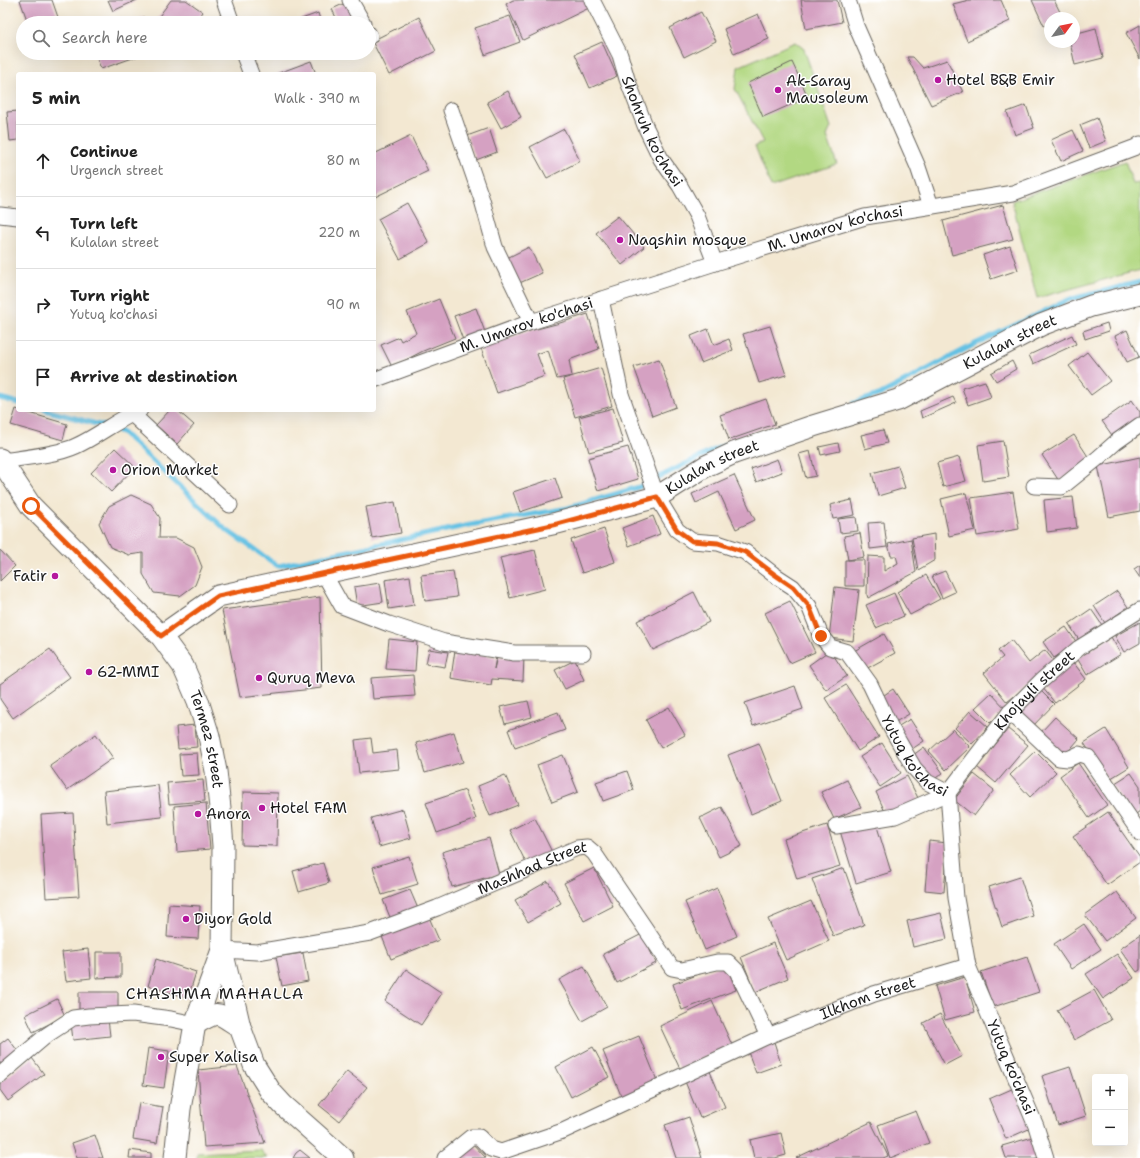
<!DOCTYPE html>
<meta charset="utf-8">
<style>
body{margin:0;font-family:"Shantell Sans",sans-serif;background:#f6f6f6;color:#222}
.controls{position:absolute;right:12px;bottom:12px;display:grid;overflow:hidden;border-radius:4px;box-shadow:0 4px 16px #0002}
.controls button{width:36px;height:36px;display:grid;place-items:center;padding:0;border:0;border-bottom:1px solid #e0e0e0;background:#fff;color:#222;font:20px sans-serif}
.compass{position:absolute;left:1044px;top:12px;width:36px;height:36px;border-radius:50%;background:#fff;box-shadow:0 4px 16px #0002;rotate:57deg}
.stop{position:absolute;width:12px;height:12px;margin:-9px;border:3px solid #ea580c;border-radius:50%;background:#fff}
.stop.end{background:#ea580c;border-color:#fff;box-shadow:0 1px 4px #0008}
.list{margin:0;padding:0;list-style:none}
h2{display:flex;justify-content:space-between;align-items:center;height:52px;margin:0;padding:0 16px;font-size:17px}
h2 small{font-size:13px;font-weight:400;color:#767676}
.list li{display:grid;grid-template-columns:26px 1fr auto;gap:12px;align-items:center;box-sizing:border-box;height:72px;padding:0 16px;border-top:1px solid #e0e0e0}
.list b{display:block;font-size:15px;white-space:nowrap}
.list p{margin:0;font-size:13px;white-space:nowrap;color:#767676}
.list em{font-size:13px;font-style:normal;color:#767676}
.icon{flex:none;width:22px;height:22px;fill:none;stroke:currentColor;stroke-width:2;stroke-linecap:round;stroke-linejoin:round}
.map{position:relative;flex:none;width:1140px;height:1158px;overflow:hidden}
.search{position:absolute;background:#fff;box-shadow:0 4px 16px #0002;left:16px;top:16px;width:360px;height:44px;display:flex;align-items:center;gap:10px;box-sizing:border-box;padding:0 14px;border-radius:22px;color:#767676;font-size:15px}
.panel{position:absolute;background:#fff;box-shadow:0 4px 16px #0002;left:16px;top:72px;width:360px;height:340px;border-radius:4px}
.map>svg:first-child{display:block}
</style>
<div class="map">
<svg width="1140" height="1158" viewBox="0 0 1140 1158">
<rect width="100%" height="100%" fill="#fff"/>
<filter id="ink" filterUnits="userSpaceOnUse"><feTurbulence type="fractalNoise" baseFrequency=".025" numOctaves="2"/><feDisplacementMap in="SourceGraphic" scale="8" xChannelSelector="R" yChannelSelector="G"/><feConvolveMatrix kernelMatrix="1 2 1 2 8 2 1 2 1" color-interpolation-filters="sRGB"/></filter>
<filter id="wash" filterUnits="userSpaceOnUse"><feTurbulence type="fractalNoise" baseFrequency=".012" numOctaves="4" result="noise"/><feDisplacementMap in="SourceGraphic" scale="16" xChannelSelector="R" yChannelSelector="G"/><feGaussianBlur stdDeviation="0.9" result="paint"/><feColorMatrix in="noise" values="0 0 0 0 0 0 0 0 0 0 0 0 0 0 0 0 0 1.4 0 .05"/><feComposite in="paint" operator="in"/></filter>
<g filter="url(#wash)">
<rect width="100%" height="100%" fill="#f3e8d2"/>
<path fill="#b2d882" stroke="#677a4f" d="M795,42L804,49L831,127L827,136L837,164L771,187L755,146L763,142L735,89L738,67Z
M1125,161L1133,184L1140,183V270L1037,298L1012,201Z
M261,1150L267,1158H197V1153Z"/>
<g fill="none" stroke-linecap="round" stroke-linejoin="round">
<path stroke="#65c1e3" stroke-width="5" d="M0,398L18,403
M854,403L881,394L977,343L1068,300L1140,282
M45,410L104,426
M112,429L122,432L225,529L278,566L470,525L568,508L639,487L718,448L734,442"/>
</g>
<g id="blocks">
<path fill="#d5a1c2" d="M20,0H52L60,23H28Z
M108,0H137L113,11Z
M171,0H186L203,12L195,23H154Z
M513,0H588L591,7L523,40L506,4Z
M801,0H837L842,22L806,29Z
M969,0H1001L1010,21L967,41L953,4Z
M1032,0H1054L1063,18H1050V24L1044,26Z
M350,1L355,15L338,22L332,9Z
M701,12L716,41L684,57L670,28Z
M318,13L321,23H297L296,21Z
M758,14L769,39L734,54L724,29Z
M510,16L520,42L485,55L475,28Z
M144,17L146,23H128Z
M419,17L436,51L389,75L372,41Z
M1140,25V59L1126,33Z
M1096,28L1103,58L1075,65L1070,42H1074V34Z
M602,42L617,76L590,88L575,54Z
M95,53H147L101,69Z
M907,57H913L923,68L947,60L963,92L931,105Z
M311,61L316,74H276Z
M792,62L808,97L763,117L748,83Z
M508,91L521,117L501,128L487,102Z
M1026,105L1034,128L1015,135L1007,112Z
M18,111V140L10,141L7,112Z
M1097,118L1106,141L1089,148L1080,125Z
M489,128L497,152L476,160L467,136Z
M564,129L580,161L547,178L530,147Z
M1073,130L1083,151L1061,161L1051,140Z
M411,136L428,171L375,197L374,154Z
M407,203L429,243L400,259L378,219Z
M1003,205L1013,239L952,255L943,221Z
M618,216L644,247L622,265L596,233Z
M1010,246L1018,270L991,279L983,255Z
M529,247L542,273L515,285L503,260Z
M439,299L455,338L423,351L392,367L381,345L399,337L401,341L416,333L407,312Z
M476,308L485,332L463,340L454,316Z
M588,314L599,349L569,360L572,376L557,379L548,350L537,354L545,376L497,393L481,348L529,331L560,323Z
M1107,323L1109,331L1085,339L1083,331Z
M770,326L786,375L759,383L743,334Z
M708,329L714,345L729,339L733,350L701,363L691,336Z
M1127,330L1139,357L1127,362L1115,336Z
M1072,335L1076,344L1033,364L1029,355Z
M1087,352L1110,381L1091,395L1069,366Z
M659,359L676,407L652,416L634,367Z
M1012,361L1016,369L996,381L991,373Z
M601,368L612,406L575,417L563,379Z
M985,381L991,397L968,405L962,388Z
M953,397L956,403L922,418L920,411Z
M766,399L775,424L729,440L720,415Z
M1132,400L1140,412V421L1114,438L1102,421Z
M613,408L623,443L589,452L579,417Z
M16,409L67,424L63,440L11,425Z
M170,410H177L194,425L177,444L156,425Z
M883,430L887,443L865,449L861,435Z
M1074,435L1091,461L1059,481L1042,455Z
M1003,441L1009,477L983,481L978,445Z
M838,443L840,451L821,455L819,447Z
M628,447L638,479L598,491L588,458Z
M115,448L135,467L111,492L91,473Z
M810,451L816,476L806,478L799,454Z
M959,457L966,481L943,487L937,463Z
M1140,457V511L1109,517L1098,466Z
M777,459L782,472L756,482L751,469Z
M898,466L905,488L878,496L872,473Z
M734,475L755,520L736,529L719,492L696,503L692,494Z
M555,478L562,498L520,512L513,492Z
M1013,492L1019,529L977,536L971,498Z
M966,493L975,530L949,536L941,499Z
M131,495L151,504L160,518L159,538H176L194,547L202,567L195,585L180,596L154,593L143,574V553L129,555L110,547L99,523L109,506Z
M1073,497L1077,528L1047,532L1044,500Z
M852,500L855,515L833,519L830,505Z
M395,502L401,533L372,538L366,507Z
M653,516L660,534L629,546L622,528Z
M856,517L858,531L840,533L838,519Z
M884,522L887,547L870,549L868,523Z
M604,529L615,562L582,573L571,540Z
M860,533L864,557L848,560L844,536Z
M934,534L935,560L918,570L912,538Z
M911,539L916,572L868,598L867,595L868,556L884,557V571L898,563L896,556H891L888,544Z
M0,550L15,566L0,581Z
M535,550L545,589L510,598L500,558Z
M845,560H864V586H845Z
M1140,565V578L1134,569Z
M453,571L457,597L425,601L421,575Z
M945,571L955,592L942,598L932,576Z
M926,575L940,599L910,615L897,592Z
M410,576L414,605L389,609L385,580Z
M380,583L383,602L357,606L354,587Z
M835,587L859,590L853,641L829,638Z
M1117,591L1128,607L1105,623L1094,606Z
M694,592L709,622L653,650L637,621Z
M894,593L904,616L876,628L866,605Z
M320,597L322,688L240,697L222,610Z
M790,601L815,652L790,663L765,613Z
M1091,609L1102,625L1079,640L1069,624Z
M1140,622V643L1124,652L1115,636Z
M1066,627L1077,643L1054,658L1043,642Z
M884,634L895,653L864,670L854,651Z
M1111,637L1121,654L1087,675L1077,658Z
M389,639L417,642L415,671L386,669Z
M1011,640L1029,663L1045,650L1055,663L1007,702L984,673L1003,657L998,651Z
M50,649L70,677L13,718L0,699V684Z
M429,649L448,652L445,667L426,664Z
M455,650L496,657L494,669L497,657H524L523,681L492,679L491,685L451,678Z
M830,650L847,676L826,690L809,665Z
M575,660L584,680L565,689L555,670Z
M1073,662L1086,679L1055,703L1042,687Z
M413,675L415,696L373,699L371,678Z
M846,685L879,737L858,751L825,698Z
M795,686L803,709L753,726L745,703Z
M893,689L909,714L892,724L881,697Z
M1039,689L1054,704L1031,728L1016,713Z
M991,693L1006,709L990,723L975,708Z
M528,701L532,717L505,724L500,707Z
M669,707L685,735L661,748L646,720Z
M970,711L988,727L972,744L955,728Z
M558,712L565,730L515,748L508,730Z
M1055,717L1079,739L1065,755L1040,733Z
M910,719L924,741L909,751L894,729Z
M195,725L197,747L178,749L176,727Z
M953,729L970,747L946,770L929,751Z
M1008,729L1028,745L996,783L977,767Z
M1106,729L1129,767L1108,780L1084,743Z
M454,732L463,762L425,773L416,743Z
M96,734L113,758L67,790L50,766Z
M371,738L373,753L397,750L399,769L359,773L355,740Z
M759,743L782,801L751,814L728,755Z
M882,743L901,773L880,787L860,757Z
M924,747L943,773L930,782L912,756Z
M1035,751L1056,772L1030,797L1010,775Z
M197,753L199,775L181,776L179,754Z
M563,755L578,792L552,802L537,765Z
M1078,763L1107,805L1089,818L1060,776Z
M627,771L634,790L603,801L596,782Z
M1131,773L1140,786V811L1132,817L1112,785Z
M974,774L994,790L974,816L954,800Z
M505,775L518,805L490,816L478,786Z
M907,776L919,800L887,816L876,792Z
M203,780L205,801L169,804L167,783Z
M847,780L861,807L834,819L821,792Z
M158,785L162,817L107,823L104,791Z
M465,790L476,819L437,833L426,803Z
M243,792L278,793L277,846L242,845Z
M206,803L210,849L177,852L174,806Z
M722,807L742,846L719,857L700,818Z
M403,809L411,838L379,847L371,818Z
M1108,812L1140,858V862L1107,885L1073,836Z
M73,813L79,896L46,898L41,815Z
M535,818L552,852L527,865L510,830Z
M875,820L891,872L856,883L840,831Z
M827,825L840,866L797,879L784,839Z
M489,838L499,874L452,887L442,852Z
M929,841L948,843L944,892L925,890Z
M409,856L418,884L382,895L373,867Z
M323,863L329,883L299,892L293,871Z
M594,868L613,906L584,921L564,883Z
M844,868L864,925L833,936L812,879Z
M1020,877L1033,916L1002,927L989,887Z
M548,881L561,903L528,922L515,900Z
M717,888L737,936L705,950L685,902Z
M410,890L419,911L392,922L383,900Z
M1117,892L1136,918L1105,941L1085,915Z
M811,901L829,941L786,960L768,919Z
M169,904L200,906L198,939L167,937Z
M941,913L947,939L913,947L907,921Z
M428,915L439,940L391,959L381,934Z
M1084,924L1101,949L1071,969L1054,944Z
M642,934L656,963L617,983L603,954Z
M1140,935V970L1137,972L1120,949Z
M773,943L788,978L755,992L741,957Z
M88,949L91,978L66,981L62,952Z
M96,952H121V977L96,978Z
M303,953L308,981L282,986L276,957Z
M1117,954L1134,978L1103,999L1086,974Z
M1027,957L1039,992L993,1007L981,972Z
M156,959L196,972L188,998L148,986Z
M726,964L736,990L682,1010L673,984Z
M584,966L607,1007L582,1021L559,980Z
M406,969L442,993L421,1025L385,1001Z
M965,977L975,1012L945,1020L935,986Z
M1094,990L1111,1020L1074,1040L1057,1010Z
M79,992H118V1013H79Z
M57,999L65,1016L33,1032L25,1015Z
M712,1001L732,1045L680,1069L660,1026Z
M940,1014L962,1056L945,1065L923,1023Z
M108,1019L110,1036L73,1040L71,1023Z
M639,1036L658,1083L622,1098L603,1051Z
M8,1038L20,1054L0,1068V1044Z
M774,1042L781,1064L756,1073L748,1052Z
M593,1047L609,1077L571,1097L556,1067Z
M148,1048L169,1051L164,1088L143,1085Z
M32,1058L44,1074L8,1101L0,1090V1082Z
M237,1066L265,1143L204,1147L198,1070Z
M1070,1067L1086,1116L1058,1125L1042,1076Z
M709,1069L725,1107L700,1118L684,1079Z
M347,1071L367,1087L339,1121L319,1105Z
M1014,1088L1031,1128L1006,1139L989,1099Z
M139,1103L163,1107L157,1143L133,1139Z
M916,1111L929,1143L890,1158L878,1125Z
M689,1117L702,1158H676L665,1125Z
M871,1122L888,1156L883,1158H796Z
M781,1133L786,1155L775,1158H754L750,1140Z
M95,1135L103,1158H77L72,1143Z
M1036,1136L1042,1158H1006L1002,1146Z
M470,1141L486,1158H452Z
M130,1150L151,1153V1158H129Z
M300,1150L310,1158H293L296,1153Z"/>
</g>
</g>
<g filter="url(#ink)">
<use href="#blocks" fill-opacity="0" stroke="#67635c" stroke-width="1"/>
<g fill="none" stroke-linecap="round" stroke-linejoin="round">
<defs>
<g id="minor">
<path d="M224,0L232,23"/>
<path d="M350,0L363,23"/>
<path id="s1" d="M592,0L620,55L627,79L646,128L661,159L680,186L697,216L715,263"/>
<path d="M848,0L856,26L918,167L931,206"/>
<path d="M369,34L370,36"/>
<path d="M243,53L251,74"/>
<path d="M451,110L482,200L495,247L531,322"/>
<path d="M0,215L18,217"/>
<path id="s2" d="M601,299L621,394L657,497L677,530L692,541L718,543L745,552L773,574L793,587L809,606L821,636L830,647L847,652L870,684L891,728L914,768L927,782L948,793L956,898L968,966L1036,1126L1046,1158"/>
<path id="s3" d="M374,380L531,322L715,263L865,217L1013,193L1136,147L1140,144"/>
<path d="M132,414L230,505"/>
<path d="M1,461C22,458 57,455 76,446C98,436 117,420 140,410"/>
<path d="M1034,486L1062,487L1098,458L1116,442L1140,425"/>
<path d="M324,574L342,606L389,624L444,642L514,653H583"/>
<path d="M1010,712L1059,758L1068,759L1079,754L1088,757L1140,833"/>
<path id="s4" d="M836,826L895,816L948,793L1010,712L1041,681L1079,648L1140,610"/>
<path id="s5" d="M222,950L257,952L370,933L437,908L577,848L587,847L594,853L672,968L682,970L717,962H728L737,971L768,1036"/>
<path d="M0,1075L47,1035L73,1018L89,1016L133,1014L171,1019L195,1024"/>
<path id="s6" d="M445,1158L471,1137H479L491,1149L501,1152L563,1131L768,1036L874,994L968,966"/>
</g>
<g id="secondary">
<path id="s7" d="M0,459L31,506L161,636L183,666L198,701L209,736L216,771L220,808L223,846L222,950L240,1027L254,1065L271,1092L283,1105L343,1158"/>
<path id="s8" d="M161,636L218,596L557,523L657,497L706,466L734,453L813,426L898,400L1041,325L1091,306L1140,294"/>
<path d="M195,1024C220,1010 216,1012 240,1027"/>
<path d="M175,1158L180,1109L195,1024L222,950"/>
</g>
</defs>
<use href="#minor" stroke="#67635c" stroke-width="17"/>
<use href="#secondary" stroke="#67635c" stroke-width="23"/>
<use href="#minor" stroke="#fff" stroke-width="15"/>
<use href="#secondary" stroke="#fff" stroke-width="21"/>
</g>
</g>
<g fill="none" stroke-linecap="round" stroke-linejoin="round" filter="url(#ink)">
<path stroke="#ea580c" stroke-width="5" d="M31,506L161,636L218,596L557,524L657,497L677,530L692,541L718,543L745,552L774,574L793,587L809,606L821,636"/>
</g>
<g fill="#b5179e" stroke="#fff" stroke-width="1.5">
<circle cx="938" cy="80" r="4"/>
<circle cx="778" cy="90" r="4"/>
<circle cx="620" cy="240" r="4"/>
<circle cx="113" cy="470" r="4"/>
<circle cx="55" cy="576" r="4"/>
<circle cx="89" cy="672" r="4"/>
<circle cx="259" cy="678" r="4"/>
<circle cx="262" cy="808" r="4"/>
<circle cx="198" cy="814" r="4"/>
<circle cx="186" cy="919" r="4"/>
<circle cx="161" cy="1057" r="4"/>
</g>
<g text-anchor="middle" stroke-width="3" stroke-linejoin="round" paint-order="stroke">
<g font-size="15" fill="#1c1c1c" stroke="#fff" text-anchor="start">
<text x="946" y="85">Hotel B&amp;B Emir</text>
<text x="786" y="86">Ak-Saray<tspan x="786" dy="17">Mausoleum</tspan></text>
<text x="628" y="245">Naqshin mosque</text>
<text x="121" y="475">Orion Market</text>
<text x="47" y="581" text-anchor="end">Fatir</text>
<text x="97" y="677">62-MMI</text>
<text x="267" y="683">Quruq Meva</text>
<text x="270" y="813">Hotel FAM</text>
<text x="206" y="819">Anora</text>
<text x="194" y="924">Diyor Gold</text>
<text x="169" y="1062">Super Xalisa</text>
</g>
<g font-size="15" fill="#1c1c1c" stroke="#fff">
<text dy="5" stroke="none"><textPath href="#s1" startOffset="145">Shohruh ko'chasi</textPath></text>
<text dy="5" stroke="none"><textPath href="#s3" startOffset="486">M. Umarov ko'chasi</textPath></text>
<text dy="5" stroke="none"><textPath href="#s3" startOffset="162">M. Umarov ko'chasi</textPath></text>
<text dy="5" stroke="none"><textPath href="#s8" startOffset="907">Kulalan street</textPath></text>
<text dy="5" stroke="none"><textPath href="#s8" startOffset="583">Kulalan street</textPath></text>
<text dy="5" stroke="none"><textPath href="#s4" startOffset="252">Khojayli street</textPath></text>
<text dy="5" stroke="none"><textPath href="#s7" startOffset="355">Termez street</textPath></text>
<text dy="5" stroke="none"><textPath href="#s2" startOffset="592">Yutuq ko'chasi</textPath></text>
<text dy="5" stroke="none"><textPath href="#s5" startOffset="325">Mashhad Street</textPath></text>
<text dy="5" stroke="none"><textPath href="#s6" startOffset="467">Ilkhom street</textPath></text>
<text dy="5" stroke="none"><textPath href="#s2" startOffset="928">Yutuq ko'chasi</textPath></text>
</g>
<g font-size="16" letter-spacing="1" fill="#1c1c1c" stroke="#fff">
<text x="215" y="999">CHASHMA MAHALLA</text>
</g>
</g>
</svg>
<div class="controls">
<button>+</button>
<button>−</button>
</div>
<svg class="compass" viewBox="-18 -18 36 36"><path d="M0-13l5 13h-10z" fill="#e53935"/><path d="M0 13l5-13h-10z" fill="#767676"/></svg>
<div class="stop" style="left:31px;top:506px"></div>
<div class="stop end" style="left:821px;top:636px"></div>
<div class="search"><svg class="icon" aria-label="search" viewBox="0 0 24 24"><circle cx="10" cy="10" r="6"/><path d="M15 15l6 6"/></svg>Search here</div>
<section class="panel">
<h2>5 min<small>Walk · 390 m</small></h2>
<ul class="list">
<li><svg class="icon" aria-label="ahead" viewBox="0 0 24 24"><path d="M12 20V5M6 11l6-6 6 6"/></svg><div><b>Continue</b><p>Urgench street</p></div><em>80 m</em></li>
<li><svg class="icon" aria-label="left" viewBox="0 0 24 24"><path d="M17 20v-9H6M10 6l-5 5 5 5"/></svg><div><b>Turn left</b><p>Kulalan street</p></div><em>220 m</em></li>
<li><svg class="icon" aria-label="right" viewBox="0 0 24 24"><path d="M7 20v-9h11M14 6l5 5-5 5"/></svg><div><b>Turn right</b><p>Yutuq ko'chasi</p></div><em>90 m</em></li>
<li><svg class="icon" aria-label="arrive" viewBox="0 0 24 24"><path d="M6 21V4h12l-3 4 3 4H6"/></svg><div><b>Arrive at destination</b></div></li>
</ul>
</section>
</div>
